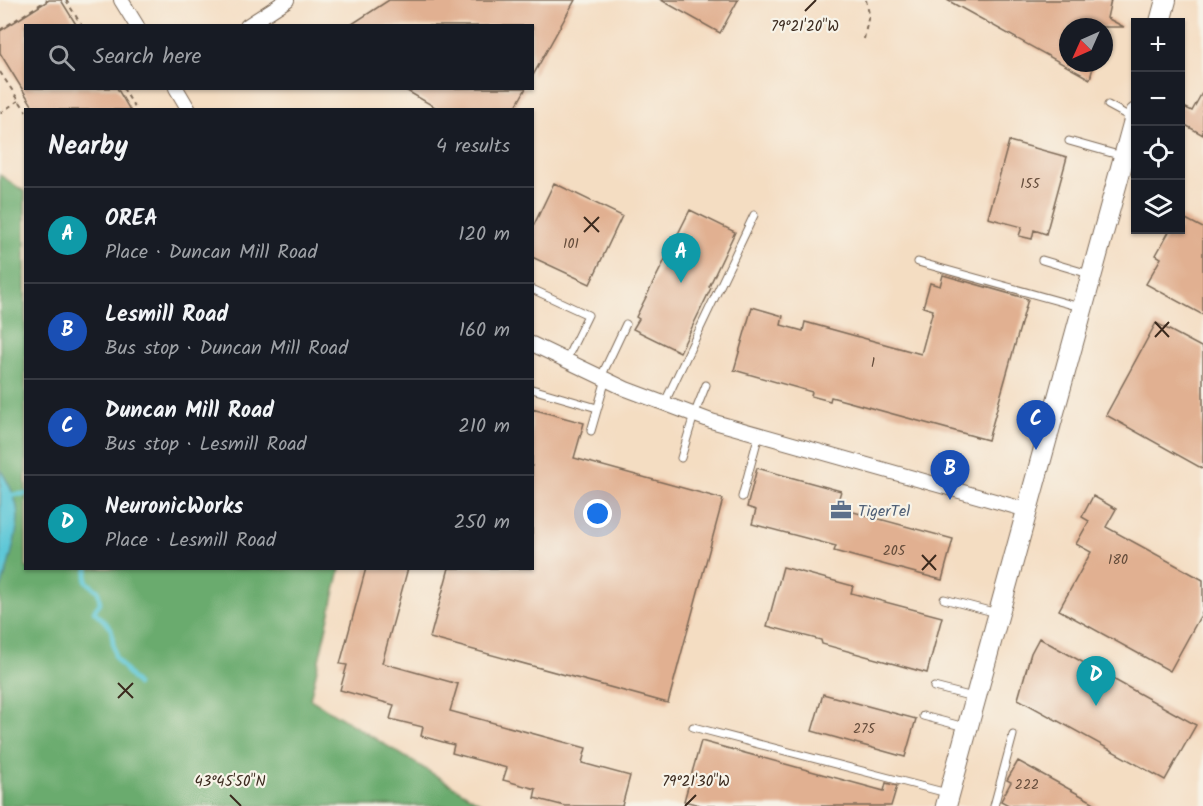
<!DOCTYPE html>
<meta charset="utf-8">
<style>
body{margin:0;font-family:Kalam,sans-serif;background:#20242c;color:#f1f3f6}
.controls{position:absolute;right:18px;top:18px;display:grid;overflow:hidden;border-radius:0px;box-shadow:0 2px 4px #0004}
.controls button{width:54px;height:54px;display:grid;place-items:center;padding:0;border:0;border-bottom:2px solid #363941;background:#171b24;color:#f1f3f6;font:30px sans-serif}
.compass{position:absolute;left:1059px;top:18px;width:54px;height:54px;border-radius:50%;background:#171b24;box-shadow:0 2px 4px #0004;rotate:225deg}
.you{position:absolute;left:598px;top:514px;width:21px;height:21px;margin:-15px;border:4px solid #fff;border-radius:50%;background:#1a73e8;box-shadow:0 0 0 9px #1a73e833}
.badge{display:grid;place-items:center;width:39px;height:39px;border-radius:50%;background:#c8321e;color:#fff;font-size:20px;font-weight:700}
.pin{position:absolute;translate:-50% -50px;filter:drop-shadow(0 2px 3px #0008)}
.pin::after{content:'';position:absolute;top:32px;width:21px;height:18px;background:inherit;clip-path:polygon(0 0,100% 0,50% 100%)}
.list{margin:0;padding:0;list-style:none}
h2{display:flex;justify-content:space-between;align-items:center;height:78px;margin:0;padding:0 24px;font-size:26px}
h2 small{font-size:20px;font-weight:400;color:#9ea1a6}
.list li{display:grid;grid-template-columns:39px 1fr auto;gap:18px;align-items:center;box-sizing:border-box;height:96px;padding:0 24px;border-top:2px solid #363941}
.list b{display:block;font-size:22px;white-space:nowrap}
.list p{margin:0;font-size:20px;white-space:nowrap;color:#9ea1a6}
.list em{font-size:20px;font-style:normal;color:#9ea1a6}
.icon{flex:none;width:33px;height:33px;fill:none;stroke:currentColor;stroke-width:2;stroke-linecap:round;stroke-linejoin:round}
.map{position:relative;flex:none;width:1203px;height:806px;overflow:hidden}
.search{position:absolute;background:#171b24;box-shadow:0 2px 4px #0004;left:24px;top:24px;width:510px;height:66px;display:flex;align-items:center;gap:15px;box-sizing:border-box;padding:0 21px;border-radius:0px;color:#9ea1a6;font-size:22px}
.panel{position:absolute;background:#171b24;box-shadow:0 2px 4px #0004;left:24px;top:108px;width:510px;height:462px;border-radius:0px}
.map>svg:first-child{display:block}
</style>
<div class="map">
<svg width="1203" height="806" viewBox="0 0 1203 806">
<rect width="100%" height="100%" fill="#f7f3e8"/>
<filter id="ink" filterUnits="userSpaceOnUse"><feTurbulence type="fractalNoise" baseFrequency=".0167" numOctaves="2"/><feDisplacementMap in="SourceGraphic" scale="12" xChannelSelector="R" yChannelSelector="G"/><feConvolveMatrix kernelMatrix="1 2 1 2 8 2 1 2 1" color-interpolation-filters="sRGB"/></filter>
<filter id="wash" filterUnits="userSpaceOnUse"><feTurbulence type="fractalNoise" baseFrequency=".008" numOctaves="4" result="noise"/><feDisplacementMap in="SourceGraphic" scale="24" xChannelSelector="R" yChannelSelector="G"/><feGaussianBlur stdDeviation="1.35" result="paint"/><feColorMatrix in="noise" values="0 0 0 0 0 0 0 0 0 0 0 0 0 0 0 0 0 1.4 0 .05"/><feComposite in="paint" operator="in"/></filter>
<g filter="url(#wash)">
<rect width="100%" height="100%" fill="#f4ddc2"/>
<path fill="#6aab6e" stroke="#526a46" stroke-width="1.5" d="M0,175L25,192L26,568L340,569L310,699L486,806H0Z"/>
<path fill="#5dc7d7" stroke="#4c787a" stroke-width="1.5" d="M0,469C9,483 18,500 18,517C18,534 6,575 0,591Z"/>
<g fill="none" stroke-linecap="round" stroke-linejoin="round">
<path stroke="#5dc7d7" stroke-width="4.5" d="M7,495L26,494
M88,568L86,581L98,591L100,603L94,611L111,628L115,657L137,685"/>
</g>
<g id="blocks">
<path fill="#e1b091" d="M49,0H61L77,26H26V88H117L130,110H35L0,53V31Z
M389,0H575L532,77V26H349Z
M661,0H738L720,33Z
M947,0H1111L1107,18L1124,27H1068V63H1094L1090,79Z
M402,88H526L514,110H440Z
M1203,91V135L1180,122V105L1192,111Z
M1009,141L1067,157L1046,234L1034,230L1032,239L1019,236L1022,227L988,218Z
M554,183L622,216L590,284L532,257V229Z
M690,210L735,232L709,287L711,288L680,352L633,329L639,319L636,317Z
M1180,216L1203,228V315L1146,284L1161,258L1156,255L1170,230H1180Z
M943,275L1028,299L988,440L831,397L830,401L811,396L812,392L734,370L752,307L783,316L781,325L803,331L805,322L921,354L933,310L923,307L930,283L940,286Z
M1156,323L1203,348V469L1106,415Z
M532,409L584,423L574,458L723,499L668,703L430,638L449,568H532Z
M757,468L841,491L837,504L846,507V510L953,539L942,580L834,551L836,546L752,524L756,510L747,507Z
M1093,496L1116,509L1106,527L1203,580V611L1170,671L1059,610L1091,552L1076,544L1089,521L1082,517Z
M783,567L853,586L851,593L942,617L927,673L822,644L821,640L767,626Z
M366,568H408L382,663L458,684L450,711L586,748L582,763L630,776L622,806H565L534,798L536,789L503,780L507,768L452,753L454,745L421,736L423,727L390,719L394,705L340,690L347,665L340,664Z
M1039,638L1196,725L1165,780L1018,699L1031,653Z
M823,694L916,719L905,757L812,731Z
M701,741L884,791L886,783L897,786L891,806H703L684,801Z
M1018,761L1100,806H1010L1001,801L1011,782L1007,780Z"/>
</g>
</g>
<g filter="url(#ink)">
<use href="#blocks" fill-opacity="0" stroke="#7c6957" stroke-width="1.5"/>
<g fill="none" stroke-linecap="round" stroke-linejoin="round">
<defs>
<path id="lane" d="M1108,105L1132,118
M1069,141L1122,156
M1042,260L1089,274
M918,262L1080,307
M532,289L588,315L566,360
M601,377L626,324
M532,389L597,408
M664,404L754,215
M591,431L606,379
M681,458L694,415L706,385
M742,497L759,434
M944,599L997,613
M934,687L973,697
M923,716L965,727
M693,727L947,793
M994,806L1013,735"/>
<path id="street" d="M121,0L137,26
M247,26L287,0
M176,88L189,110
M532,344L626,389L711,421L1027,510"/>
<path id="secondary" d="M1160,22L1166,0
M946,806L1136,113"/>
</defs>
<use href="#lane" stroke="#7c6957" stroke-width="9"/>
<use href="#street" stroke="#7c6957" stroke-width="16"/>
<use href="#secondary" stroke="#7c6957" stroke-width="22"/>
<path stroke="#7c6957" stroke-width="2" stroke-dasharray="4.5 4.5" stroke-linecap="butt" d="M66,0L82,26
M0,30L47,0
M864,39L869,14L866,0
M0,72L26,111
M123,88L135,108L133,110
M0,113L18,101"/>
<use href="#lane" stroke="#fff" stroke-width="7"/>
<use href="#street" stroke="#fff" stroke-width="14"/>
<use href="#secondary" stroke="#fff" stroke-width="20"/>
</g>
</g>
<path fill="none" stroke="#3b2a1e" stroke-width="2" d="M805,11L816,0M584,217L599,232M584,232L599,217M1155,322L1169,337M1155,337L1169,322M922,555L936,570M922,570L936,555M118,683L133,698M118,698L133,683M230,795L241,806M685,806L696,795"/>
<defs>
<symbol id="office-bare" viewBox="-9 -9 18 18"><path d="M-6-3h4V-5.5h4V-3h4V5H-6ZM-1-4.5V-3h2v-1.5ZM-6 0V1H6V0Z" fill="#5c6f8a" stroke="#f7f3e8" stroke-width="2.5" paint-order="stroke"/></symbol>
</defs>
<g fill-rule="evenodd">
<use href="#office-bare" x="826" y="495" width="30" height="30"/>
</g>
<g text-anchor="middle" stroke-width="4.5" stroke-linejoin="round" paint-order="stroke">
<g font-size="14" fill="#644c3b">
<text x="1030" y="188">155</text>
<text x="571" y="248">101</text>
<text x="873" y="367">1</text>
<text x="894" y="555">205</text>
<text x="1118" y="564">180</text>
<text x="864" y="733">275</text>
<text x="1027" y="789">222</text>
</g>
<g font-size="16" fill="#4e5e75" stroke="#f7f3e8" text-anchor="start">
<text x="858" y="516">TigerTel</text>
</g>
</g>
<g font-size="15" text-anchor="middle" fill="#3b2a1e" stroke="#f7f3e8" stroke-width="4.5" stroke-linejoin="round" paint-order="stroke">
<text x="805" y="31">79°21'20"W</text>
<text x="696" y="786">79°21'30"W</text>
<text x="230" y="786">43°45'50"N</text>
</g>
</svg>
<div class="controls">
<button>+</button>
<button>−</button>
<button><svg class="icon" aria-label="locate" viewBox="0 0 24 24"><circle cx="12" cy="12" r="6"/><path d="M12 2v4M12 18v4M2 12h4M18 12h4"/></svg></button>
<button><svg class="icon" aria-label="layers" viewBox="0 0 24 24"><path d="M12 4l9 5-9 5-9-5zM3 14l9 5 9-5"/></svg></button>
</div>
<svg class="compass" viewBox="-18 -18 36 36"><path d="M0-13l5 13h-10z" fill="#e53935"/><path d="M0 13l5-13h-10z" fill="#9ea1a6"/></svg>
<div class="you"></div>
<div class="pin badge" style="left:681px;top:283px;background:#0f9aa8">A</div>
<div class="pin badge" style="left:950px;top:500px;background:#1a4fb4">B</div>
<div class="pin badge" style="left:1036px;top:450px;background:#1a4fb4">C</div>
<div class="pin badge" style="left:1096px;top:706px;background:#0f9aa8">D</div>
<div class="search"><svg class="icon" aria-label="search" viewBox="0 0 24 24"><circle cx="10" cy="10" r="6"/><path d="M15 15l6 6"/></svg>Search here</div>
<section class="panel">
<h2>Nearby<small>4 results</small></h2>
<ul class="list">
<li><span class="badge" style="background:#0f9aa8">A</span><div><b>OREA</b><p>Place · Duncan Mill Road</p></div><em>120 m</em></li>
<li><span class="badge" style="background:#1a4fb4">B</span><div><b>Lesmill Road</b><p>Bus stop · Duncan Mill Road</p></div><em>160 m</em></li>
<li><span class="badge" style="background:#1a4fb4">C</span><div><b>Duncan Mill Road</b><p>Bus stop · Lesmill Road</p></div><em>210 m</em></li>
<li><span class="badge" style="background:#0f9aa8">D</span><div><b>NeuronicWorks</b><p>Place · Lesmill Road</p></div><em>250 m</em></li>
</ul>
</section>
</div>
